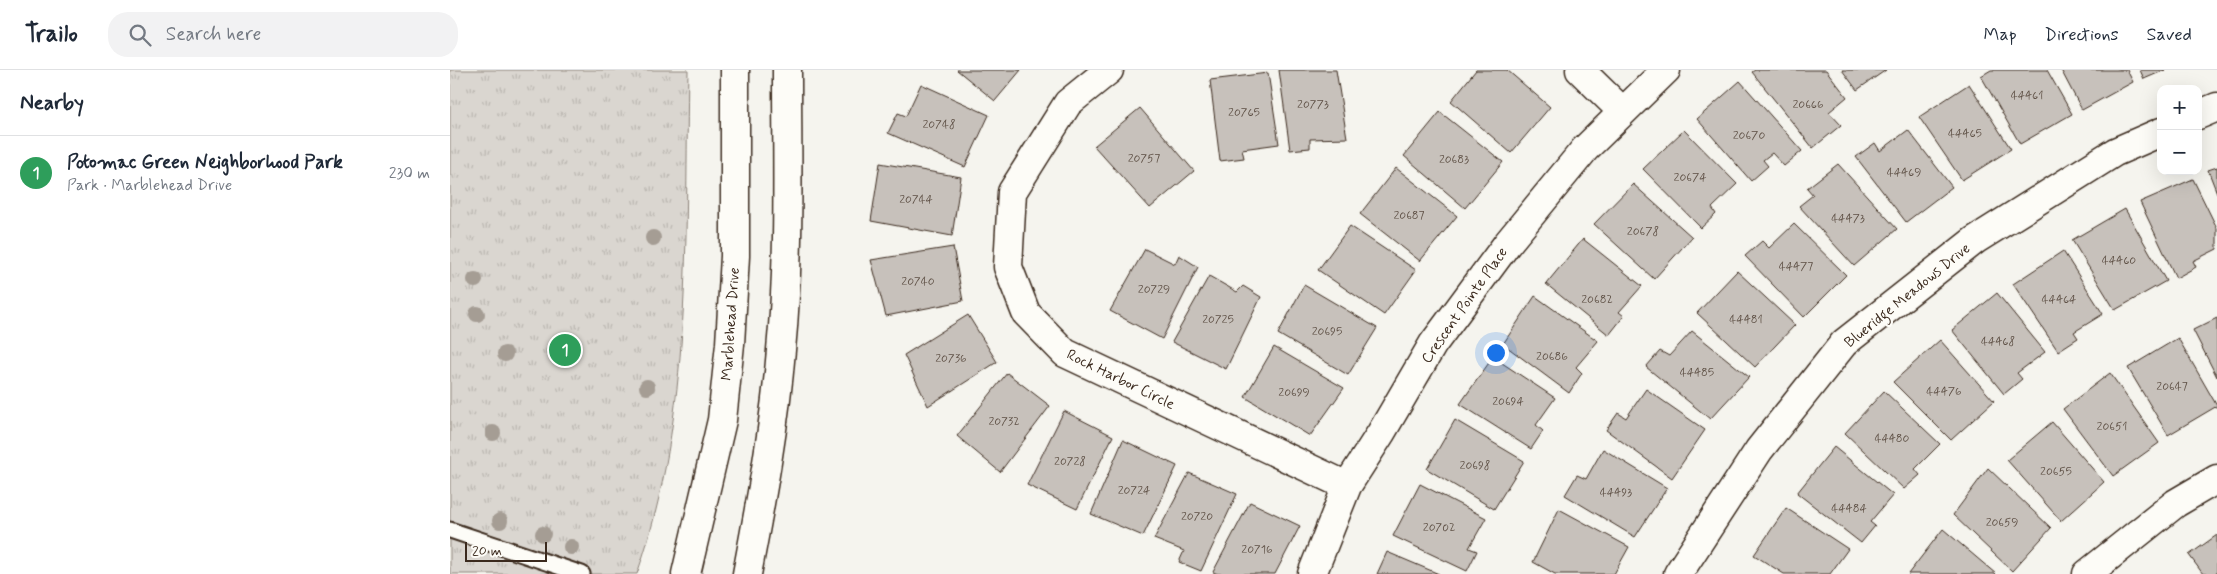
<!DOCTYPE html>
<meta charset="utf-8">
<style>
body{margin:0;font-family:Mynerve,sans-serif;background:#f2f2f3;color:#1f2937}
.controls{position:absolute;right:15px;top:15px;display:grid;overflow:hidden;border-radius:10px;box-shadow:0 5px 20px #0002}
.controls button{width:45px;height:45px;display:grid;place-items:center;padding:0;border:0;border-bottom:1px solid #e0e1e3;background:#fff;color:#1f2937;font:25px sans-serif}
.scale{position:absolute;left:15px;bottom:12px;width:82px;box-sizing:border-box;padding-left:5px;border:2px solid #3b2a1e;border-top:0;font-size:14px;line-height:18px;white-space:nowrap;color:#3b2a1e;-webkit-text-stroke:4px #fdfcf7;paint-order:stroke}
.you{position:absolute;left:1045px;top:282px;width:18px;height:18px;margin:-12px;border:4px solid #fff;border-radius:50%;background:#1a73e8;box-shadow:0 0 0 8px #1a73e833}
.badge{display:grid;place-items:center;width:32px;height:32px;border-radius:50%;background:#d93025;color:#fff;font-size:16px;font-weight:700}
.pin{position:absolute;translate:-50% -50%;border:2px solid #fff;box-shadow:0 1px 5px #0006}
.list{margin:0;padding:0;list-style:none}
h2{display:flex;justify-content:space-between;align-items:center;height:65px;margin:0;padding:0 20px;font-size:21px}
h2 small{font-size:16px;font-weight:400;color:#747a83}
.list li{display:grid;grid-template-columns:32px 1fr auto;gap:15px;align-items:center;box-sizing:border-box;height:75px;padding:0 20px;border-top:1px solid #e0e1e3}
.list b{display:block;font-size:19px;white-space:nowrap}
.list p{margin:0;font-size:16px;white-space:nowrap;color:#747a83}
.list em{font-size:16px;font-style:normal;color:#747a83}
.icon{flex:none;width:28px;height:28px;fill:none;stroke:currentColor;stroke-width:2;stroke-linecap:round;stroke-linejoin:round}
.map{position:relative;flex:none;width:1767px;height:504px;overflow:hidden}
header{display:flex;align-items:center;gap:30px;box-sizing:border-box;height:70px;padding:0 25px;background:#fff;border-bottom:1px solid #e0e1e3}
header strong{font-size:24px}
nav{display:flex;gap:28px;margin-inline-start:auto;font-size:18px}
.search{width:350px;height:45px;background:#f2f2f3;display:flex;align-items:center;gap:12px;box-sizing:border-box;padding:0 18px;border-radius:20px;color:#747a83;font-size:19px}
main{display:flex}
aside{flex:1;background:#fff}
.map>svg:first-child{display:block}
</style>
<header>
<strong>Trailo</strong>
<div class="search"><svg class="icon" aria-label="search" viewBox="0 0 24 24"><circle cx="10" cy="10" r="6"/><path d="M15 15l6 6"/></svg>Search here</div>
<nav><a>Map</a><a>Directions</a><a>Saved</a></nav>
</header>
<main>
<aside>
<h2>Nearby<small></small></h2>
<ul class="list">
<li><span class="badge" style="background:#2e9e5b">1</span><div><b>Potomac Green Neighborhood Park</b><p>Park · Marblehead Drive</p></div><em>230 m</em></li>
</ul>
</aside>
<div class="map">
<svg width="1767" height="504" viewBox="0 0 1767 504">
<defs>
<pattern id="park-tufts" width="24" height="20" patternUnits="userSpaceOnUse" patternTransform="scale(1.25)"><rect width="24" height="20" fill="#dad6d0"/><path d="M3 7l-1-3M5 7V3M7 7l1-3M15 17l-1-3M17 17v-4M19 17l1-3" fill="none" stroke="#bcb8b2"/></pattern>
</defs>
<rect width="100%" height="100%" fill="#f5f4ee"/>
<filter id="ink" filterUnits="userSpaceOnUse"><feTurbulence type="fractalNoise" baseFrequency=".02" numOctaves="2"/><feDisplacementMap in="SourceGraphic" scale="10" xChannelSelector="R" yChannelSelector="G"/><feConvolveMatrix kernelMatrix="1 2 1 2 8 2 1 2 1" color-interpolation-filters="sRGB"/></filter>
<g filter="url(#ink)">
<path fill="url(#park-tufts)" stroke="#8a8077" d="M0,0H238C235,168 243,344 187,504H0Z"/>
<path fill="#c7c1bb" stroke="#3b2a1e" d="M507,0H571L545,31Z
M829,0H886L897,68L860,69V78L840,80Z
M1026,0H1057L1100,37L1061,83L1001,31Z
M1305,0H1376L1397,27L1379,42L1391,55L1363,78L1302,2Z
M1392,0H1436L1407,20Z
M1541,0H1597L1622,44L1570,74L1531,6Z
M1611,0H1677L1683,12L1632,40Z
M1690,0H1715L1694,9Z
M818,3L829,74L792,79L794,88L770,91L760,10Z
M1290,11L1352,81L1334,96L1322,83L1313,90L1318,96L1301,111L1247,49Z
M471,14L539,45L515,97L438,63L448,43L456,46Z
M1519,14L1561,79L1512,110L1469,47Z
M690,38L744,101L700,138L644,76Z
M990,42L1053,92L1015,138L954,86Z
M1234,60L1287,114L1262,138L1266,144L1251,158L1193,99Z
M1458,60L1502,117L1456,152L1406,87L1425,73L1430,81Z
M430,93L511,107L502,166L421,151Z
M1388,94L1447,159L1404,196L1349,136L1363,125L1357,118Z
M1767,97V123L1758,100Z
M946,98L1007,146L970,191L910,144Z
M1743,109L1767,158V179L1743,191L1746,197L1726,208L1690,132Z
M1183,114L1242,167L1204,209L1144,154Z
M1675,139L1716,211L1665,240L1622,170Z
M1344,154L1396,205L1354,247L1295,186L1312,171L1319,178Z
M900,156L966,200L934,245L868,200Z
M1133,169L1192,216L1169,242L1174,246L1159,265L1096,214Z
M503,177L513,231L436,246L421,190Z
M695,179L725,194L729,185L748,197L712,269L660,241Z
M1613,181L1653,244L1624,262L1628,268L1608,281L1563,214Z
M1287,201L1345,255L1305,297L1247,243Z
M759,206L787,222L793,216L811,227L776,299L722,272Z
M854,215L927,258L898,305L828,264Z
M1547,223L1595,282L1567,303L1572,309L1554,324L1502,260Z
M1085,226L1148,271L1126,297L1132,303L1119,323L1053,274Z
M518,245L547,292L478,336L454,285Z
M1767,248V307L1743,260Z
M1242,261L1299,307L1260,349L1196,297L1210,281L1219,286Z
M1728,268L1767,336L1718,365L1678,298Z
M1490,270L1544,331L1501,370L1443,312Z
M824,277L894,318L860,366L795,327Z
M1043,287L1105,328L1086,355L1093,361L1081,379L1010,334Z
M557,303L600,336L550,402L507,366Z
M1660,303L1709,373L1663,406L1613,339Z
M1196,319L1255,360L1222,408L1156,360L1168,343L1176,348Z
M1434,321L1490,374L1465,399L1470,405L1454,419L1395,363Z
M614,341L663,366L627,439L577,415Z
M1005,350L1074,391L1044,439L977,399Z
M1602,352L1654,412L1611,451L1557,390Z
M673,370L727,396L693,466L641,444Z
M1384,377L1443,425L1420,452L1425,456L1411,473L1347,423Z
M1153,379L1217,418L1185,467L1115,425L1127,405L1136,409Z
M1538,398L1601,458L1562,501L1503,445Z
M739,403L787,424L751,501L729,492L734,481L704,469Z
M970,414L1036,448L1019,478L1027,481L1017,501L943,466Z
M800,432L850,456L825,504H768L763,502Z
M1336,438L1398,479L1380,504H1334L1304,485Z
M1109,439L1179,477L1164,504H1105L1083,492Z
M1493,459L1546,504H1458Z
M1767,465V504H1753L1739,485Z
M937,482L989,504H927Z"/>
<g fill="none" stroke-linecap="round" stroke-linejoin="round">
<defs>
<path id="service" d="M0,460L132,504"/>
<path id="minor" d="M659,0L618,33L562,122L558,197L576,243L615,283L897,416
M1130,0L1172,41
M1748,45L1767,37
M862,504L897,416L931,363L983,274L1057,174L1135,79L1216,0
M1228,504L1309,380L1394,273L1525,170L1665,82L1711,62
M1637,504L1726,433L1767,409"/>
<path id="tertiary" d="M236,504L272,350L280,274L285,186V0
M297,504C311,430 325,355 331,280C340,187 337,93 337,0"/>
</defs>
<use href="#service" stroke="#3b2a1e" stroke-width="19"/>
<use href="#minor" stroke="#3b2a1e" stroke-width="31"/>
<use href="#tertiary" stroke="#3b2a1e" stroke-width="31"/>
<use href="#service" stroke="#fdfcf7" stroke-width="15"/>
<use href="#minor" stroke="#fdfcf7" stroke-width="28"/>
<use href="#tertiary" stroke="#fdfcf7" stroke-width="28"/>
</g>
<g fill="#a59d94">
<circle cx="203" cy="168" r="8"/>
<circle cx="25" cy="210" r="8"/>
<circle cx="27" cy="244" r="8"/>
<circle cx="55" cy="284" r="8"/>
<circle cx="197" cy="317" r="8"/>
<circle cx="43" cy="363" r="8"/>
<circle cx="50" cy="451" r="8"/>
<circle cx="93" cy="464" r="8"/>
<circle cx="121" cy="477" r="8"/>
</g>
</g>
<g text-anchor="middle" stroke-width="4.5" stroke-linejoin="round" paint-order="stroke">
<g font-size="12" fill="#5e5045">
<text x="1577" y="29">44461</text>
<text x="863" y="38">20773</text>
<text x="1358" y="38">20666</text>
<text x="794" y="46">20765</text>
<text x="489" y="58">20748</text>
<text x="1515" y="67">44465</text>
<text x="1299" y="69">20670</text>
<text x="694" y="92">20757</text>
<text x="1004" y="93">20683</text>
<text x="1454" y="106">44469</text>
<text x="1240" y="111">20674</text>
<text x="466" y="133">20744</text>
<text x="959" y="149">20687</text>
<text x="1398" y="152">44473</text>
<text x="1193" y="165">20678</text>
<text x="1669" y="194">44460</text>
<text x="1346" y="200">44477</text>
<text x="468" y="215">20740</text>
<text x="704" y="223">20729</text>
<text x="1147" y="233">20682</text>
<text x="1609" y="233">44464</text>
<text x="768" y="253">20725</text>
<text x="1296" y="253">44481</text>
<text x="877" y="265">20695</text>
<text x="1548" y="275">44468</text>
<text x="1102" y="290">20686</text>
<text x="501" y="292">20736</text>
<text x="1247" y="306">44485</text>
<text x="1722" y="320">20647</text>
<text x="1494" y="325">44476</text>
<text x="844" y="326">20699</text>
<text x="1058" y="335">20694</text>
<text x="554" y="355">20732</text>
<text x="1662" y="360">20651</text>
<text x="1442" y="372">44480</text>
<text x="620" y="395">20728</text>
<text x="1025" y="399">20698</text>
<text x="1606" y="405">20655</text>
<text x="684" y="424">20724</text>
<text x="1166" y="426">44493</text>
<text x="1399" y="442">44484</text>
<text x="747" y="450">20720</text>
<text x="1552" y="456">20659</text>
<text x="989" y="461">20702</text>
<text x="807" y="483">20716</text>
</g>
<g font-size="15" fill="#3b2a1e" stroke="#fdfcf7">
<text transform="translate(1457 225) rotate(-39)" y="5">Blueridge Meadows Drive</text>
<text transform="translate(1014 235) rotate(-55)" y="5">Crescent Pointe Place</text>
<text transform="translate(280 254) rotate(-86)" y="5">Marblehead Drive</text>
<text transform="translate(671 309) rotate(26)" y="5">Rock Harbor Circle</text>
</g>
</g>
</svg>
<div class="controls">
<button>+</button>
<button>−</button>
</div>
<div class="scale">20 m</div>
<div class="you"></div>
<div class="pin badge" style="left:115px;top:280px;background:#2e9e5b">1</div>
</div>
</main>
